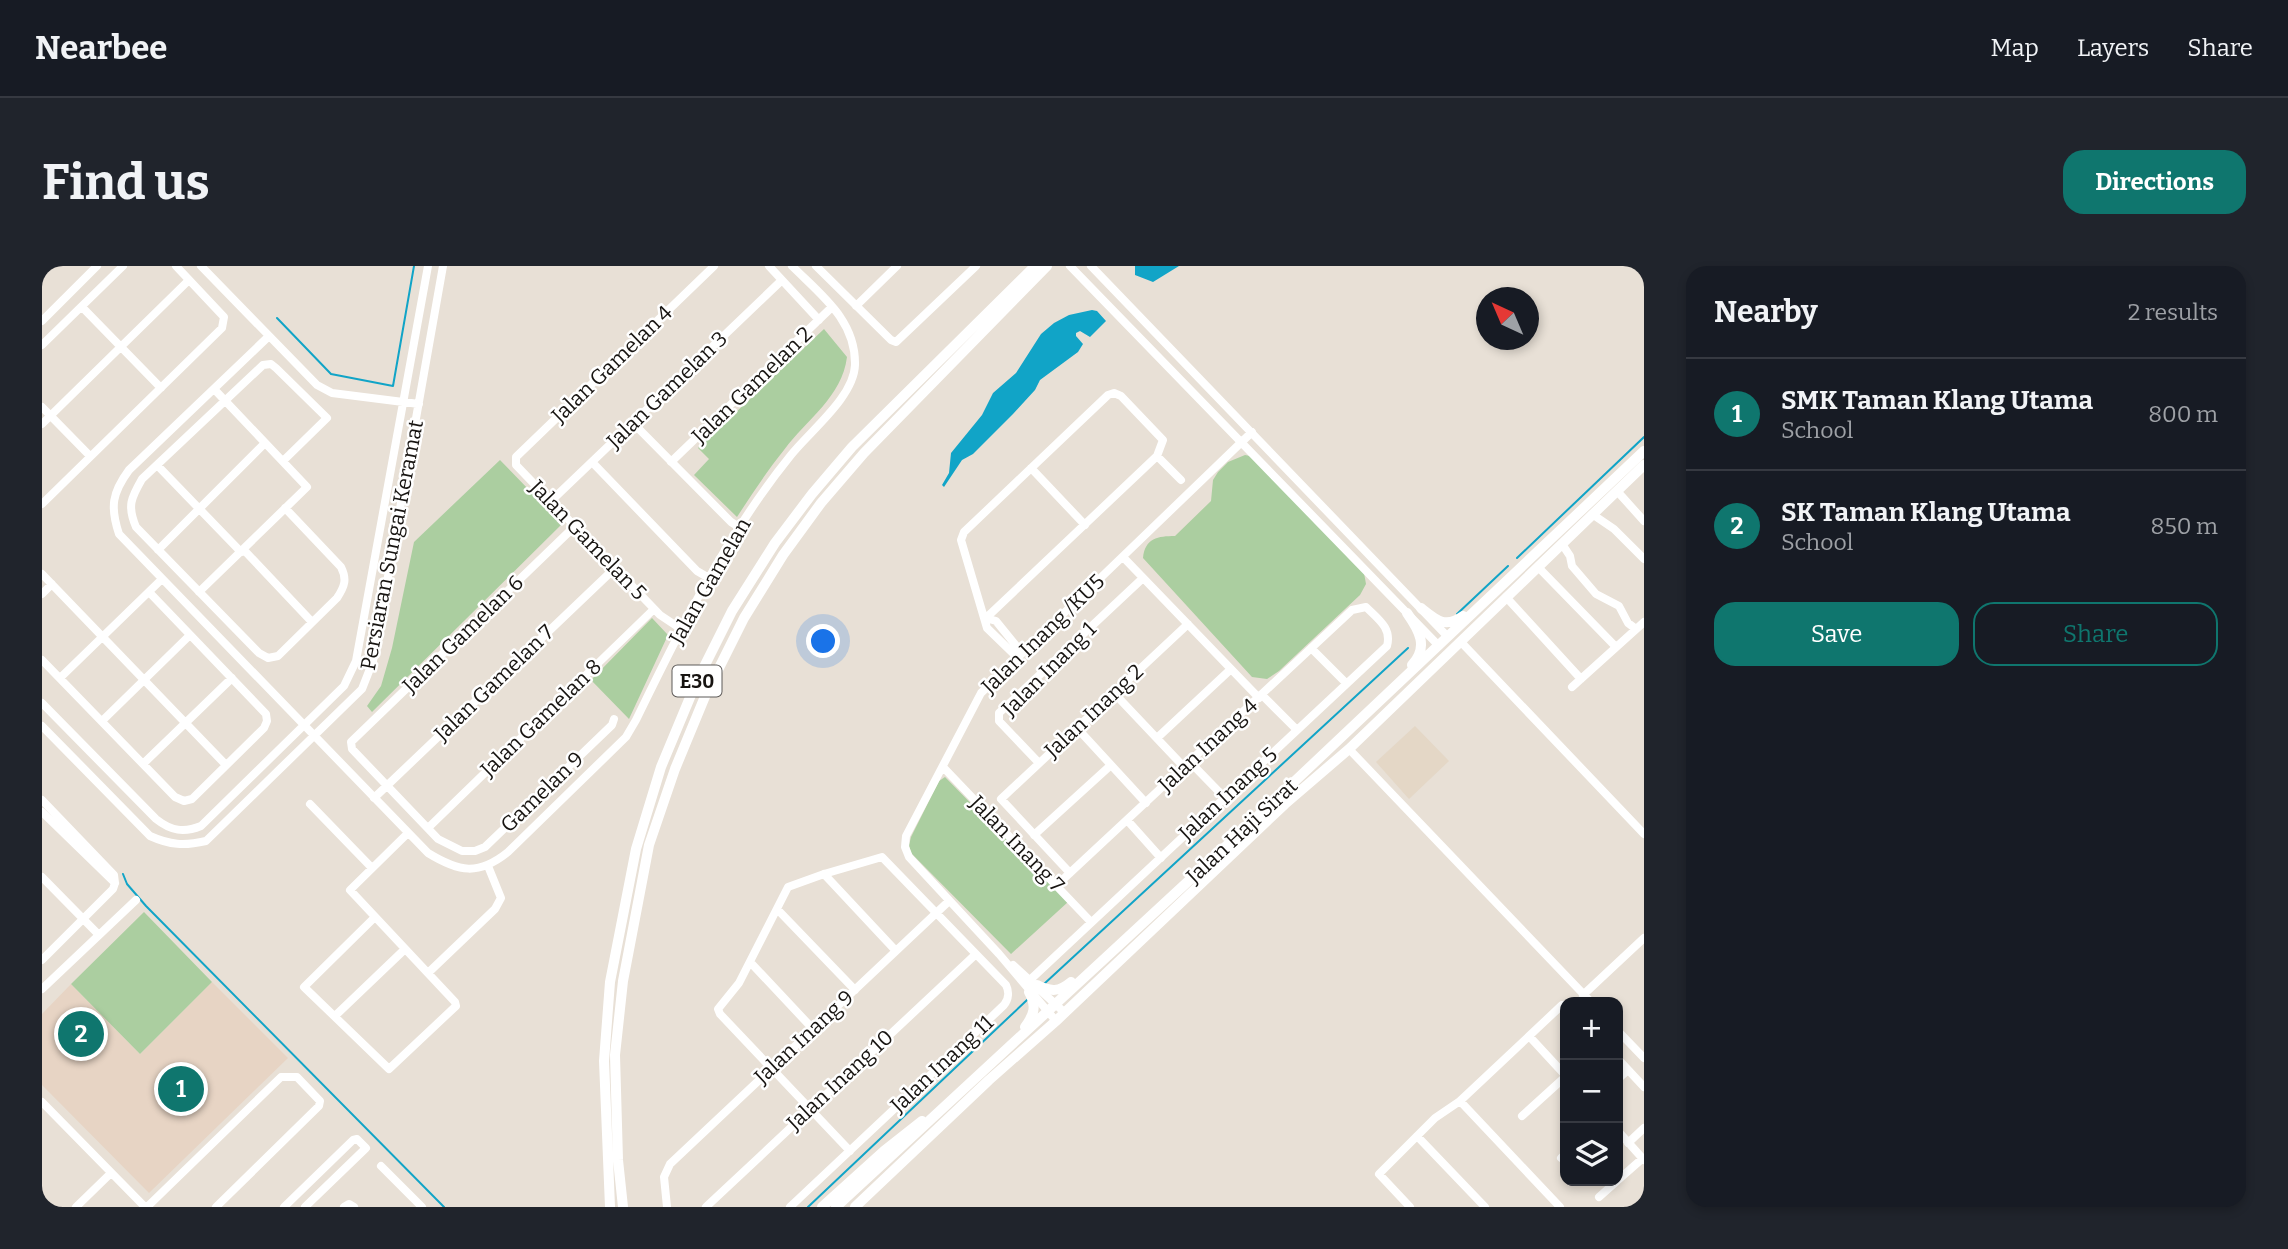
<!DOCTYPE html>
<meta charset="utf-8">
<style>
body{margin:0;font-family:Bitter,serif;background:#20242c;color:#f1f3f6}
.controls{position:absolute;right:21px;bottom:21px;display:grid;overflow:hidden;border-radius:14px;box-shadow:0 4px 10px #0003}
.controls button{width:63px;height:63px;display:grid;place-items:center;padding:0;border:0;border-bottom:2px solid #363941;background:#171b24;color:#f1f3f6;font:35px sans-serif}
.compass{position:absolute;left:1434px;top:21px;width:63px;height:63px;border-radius:50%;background:#171b24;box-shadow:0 4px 10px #0003;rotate:316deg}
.you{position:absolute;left:782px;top:376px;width:24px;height:24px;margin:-18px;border:5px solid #fff;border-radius:50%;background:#1a73e8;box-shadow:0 0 0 10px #1a73e833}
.badge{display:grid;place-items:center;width:46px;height:46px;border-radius:50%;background:#0f766e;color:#fff;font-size:23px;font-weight:700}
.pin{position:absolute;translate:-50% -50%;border:4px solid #fff;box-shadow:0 2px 7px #0006}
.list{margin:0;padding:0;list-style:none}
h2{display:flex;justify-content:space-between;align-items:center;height:91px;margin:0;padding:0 28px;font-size:30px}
h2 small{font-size:23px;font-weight:400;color:#9ea1a6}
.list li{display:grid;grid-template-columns:46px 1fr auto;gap:21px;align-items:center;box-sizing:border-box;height:112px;padding:0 28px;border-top:2px solid #363941}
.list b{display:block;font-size:26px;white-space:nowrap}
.list p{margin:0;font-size:23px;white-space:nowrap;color:#9ea1a6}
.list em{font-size:23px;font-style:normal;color:#9ea1a6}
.actions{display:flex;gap:14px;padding:21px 28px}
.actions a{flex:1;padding:16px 0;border:2px solid #0f766e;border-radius:21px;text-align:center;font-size:24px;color:#0f766e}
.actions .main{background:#0f766e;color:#fff}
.icon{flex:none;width:38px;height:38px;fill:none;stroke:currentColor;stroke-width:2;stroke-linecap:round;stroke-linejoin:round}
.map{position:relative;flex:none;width:1602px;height:941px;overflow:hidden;border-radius:21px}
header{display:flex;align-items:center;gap:42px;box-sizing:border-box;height:98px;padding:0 35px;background:#171b24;border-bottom:2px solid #363941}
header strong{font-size:33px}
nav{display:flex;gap:38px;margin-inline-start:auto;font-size:24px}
.intro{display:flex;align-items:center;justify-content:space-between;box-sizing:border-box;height:168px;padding:0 42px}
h1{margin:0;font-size:49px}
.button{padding:18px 32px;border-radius:21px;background:#0f766e;color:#fff;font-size:24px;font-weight:700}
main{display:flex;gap:42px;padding:0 42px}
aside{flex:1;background:#171b24;border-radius:21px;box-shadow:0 4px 10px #0003}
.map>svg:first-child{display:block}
</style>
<header>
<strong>Nearbee</strong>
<nav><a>Map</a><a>Layers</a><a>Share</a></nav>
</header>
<div class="intro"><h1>Find us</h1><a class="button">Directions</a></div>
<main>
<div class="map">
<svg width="1602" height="941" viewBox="0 0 1602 941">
<rect width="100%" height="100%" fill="#e8e0d6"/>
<path fill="#e4d7c6" d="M1373,460L1407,495L1367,533L1334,496Z"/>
<path fill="#e7d4c4" d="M170,716L246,792L107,927L0,819V748L29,718L98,788Z"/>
<path fill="#abcea0" d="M782,63L805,91C800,131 765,153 742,184C725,205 710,228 695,251L652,209L667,193L656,182Z
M1203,189L1208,190L1322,307L1324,318L1318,329L1237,405L1225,413L1210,411L1101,292C1103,272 1116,270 1133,270L1169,235L1171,214L1176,206L1186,196Z
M458,194L520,258L330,446L325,440L339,420L350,382L372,276Z
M610,352L626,369L587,453L549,414Z
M903,511L1026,636L969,688L869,587L867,579L869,571L897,515Z
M102,646L170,716L98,788L29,718Z"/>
<path fill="#11a4c7" d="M1093,0H1137L1111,16L1093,9Z
M1050,44L1055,45L1064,55L1048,71L1038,65L1034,67V70L1041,78L1036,86L998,114L993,124L971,148L931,188L920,194L902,221L900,219L907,207L909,187L940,149L951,127L974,107L999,68L1012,57L1027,49Z"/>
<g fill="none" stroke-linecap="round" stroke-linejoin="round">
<path stroke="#11a4c7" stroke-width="2" d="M235,52L289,108L351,120L372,0
M1475,292L1602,171
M1415,348L1466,300
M81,608L85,618L104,640L402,941
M1002,718L1366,382
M766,941L985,734"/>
<path stroke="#fff" stroke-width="8" d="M159,0L275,119L290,127L377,138
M727,0L777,54
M774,0L849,74L854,76L934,0
M1028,0L1397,380
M1049,0L1406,371
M814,40L855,0
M40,41L119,122
M0,55L55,0
M227,70L87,204C70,227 68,241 77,268L386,587C417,606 436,610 466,586L584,471L594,454C639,362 684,269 749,189C768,165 812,131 813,99C814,54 779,29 750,0
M0,79L81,0
M0,141L48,190
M591,157L689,256L697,261
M0,158L147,14
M1115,190L1139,214
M241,195L285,152L234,102L229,98L221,99L100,213C89,232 85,240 94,261L217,387L226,392L236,390L295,332C303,320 305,313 299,301L243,242
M550,196L655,305L667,312
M629,196L790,41
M115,199L199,286
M989,202L1043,259
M1575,225L1602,255
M509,235L740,14
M0,238L180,62L182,51L134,0
M1550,248L1572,263L1602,293
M533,260L309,476L310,483L396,573L420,585H433L443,581L570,459L572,453
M1520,278L1528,290L1530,300L1554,328L1577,340L1586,357L1594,363
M201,283L270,356
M116,284L223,177
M1081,291L1217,432
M1496,301L1574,381
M0,308L184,499
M157,326L265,221L172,123
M0,328L10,318
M1464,331L1539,413
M944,352L1115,190L1121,174L1079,130L1072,127L1066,129L922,266L919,274L945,362L975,391
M944,352L954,355L980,387
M639,363L618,349L474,199V191L672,0
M1419,376L1602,568
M1269,382L1304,417
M0,394L133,531L142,535L150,533L222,462L225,455L224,448L107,326
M18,412L120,313
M1530,421L1602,356
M1072,427L1142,501
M1220,429L1255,464
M0,437L114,553C129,565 142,567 159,560L302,420L314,395L386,0
M60,455L148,369
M0,460L108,570C128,579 142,580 164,575L320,423L331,395L401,0
M1035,462L1104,537
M1115,472L1189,403
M1307,483L1549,736
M1148,496L1183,532
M997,497L957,455V447L1101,312
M101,498L190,412
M901,501L1049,656
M332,532L573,302
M0,534L72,609L73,617
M268,538L330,602
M0,546L73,617
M1085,554L1119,592
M386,562L612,343
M992,569L1069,499
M1028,607L959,533L1146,358
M782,608L854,685
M0,611L56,668
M735,643L813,724
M333,651L262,721L347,803L414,740L413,736L308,624L366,567
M0,694L71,623L73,617
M709,697L771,763
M971,699L1023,747
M386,707L453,643L459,632L446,600
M989,713L1345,380C1350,362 1336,353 1324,341L1310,344L1015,619
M0,723L94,634
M1541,729L1602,672
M293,750L363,683
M1014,755L957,688L867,591L863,581L864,570L939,427L1210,166
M1576,765L1602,792
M1487,770L1523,809
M1576,793L1602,821
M1576,813L1586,804
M1418,835L1518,941
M0,836L103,941
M1480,850L1523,811
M1576,865L1602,894
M1375,870L1443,941
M1586,877L1602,862
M1519,892L1523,888
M339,900L380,941
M1576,914L1601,892
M1557,931L1575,915
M34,941L69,907
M105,941L239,811H255L278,835L277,840L174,941
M242,941L311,874L315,873L324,882L263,941
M302,941L307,938L312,941
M625,941L622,911L628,898L907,635
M664,941L934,688
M748,941C819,874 891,807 962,739C967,733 967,725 964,719L840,591L782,608L746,621L697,717L676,743L678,748L808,885
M1368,941L1337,908L1393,852L1418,835L1520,739H1523"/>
<path stroke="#fff" stroke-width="10" d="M1379,342C1394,354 1403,363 1421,350
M1365,347C1377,364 1387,381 1370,399
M995,719C1009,726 1017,726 1029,716
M983,761C992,749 995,740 987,726
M780,941L842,885L880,855
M794,941L1180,584L1602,185
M813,941L947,814L1014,755L1243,538L1307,483L1602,199"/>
<path stroke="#fff" stroke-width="10" d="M568,941L562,795L568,716L594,583L619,501L654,417L690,345L733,277L770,228L810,181L993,0
M581,941L576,894L573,789L581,715L607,579L633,503L664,428L702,352L741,289L779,237L822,187L1005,0"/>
</g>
<g text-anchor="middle" stroke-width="5" stroke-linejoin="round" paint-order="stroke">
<rect fill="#fff" stroke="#5d5a58" stroke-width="2" x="630.5" y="399.5" width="49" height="31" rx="5"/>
<g font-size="19" font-weight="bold" fill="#171411">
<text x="655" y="422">E30</text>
</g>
<g font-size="21" fill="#171411" stroke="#fff">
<text transform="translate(570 98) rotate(-44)" y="7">Jalan Gamelan 4</text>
<text transform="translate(710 119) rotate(-44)" y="7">Jalan Gamelan 2</text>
<text transform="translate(625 124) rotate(-44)" y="7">Jalan Gamelan 3</text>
<text transform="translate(546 274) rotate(46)" y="7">Jalan Gamelan 5</text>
<text transform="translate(350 279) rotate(-79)" y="7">Persiaran Sungai Keramat</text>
<text transform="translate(668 315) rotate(-60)" y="7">Jalan Gamelan</text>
<text transform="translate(421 368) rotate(-44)" y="7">Jalan Gamelan 6</text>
<text transform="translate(1001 368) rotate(-44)" y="7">Jalan Inang /KU5</text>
<text transform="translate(1007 403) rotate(-45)" y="7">Jalan Inang 1</text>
<text transform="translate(452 417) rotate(-44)" y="7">Jalan Gamelan 7</text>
<text transform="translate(1052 445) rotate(-43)" y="7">Jalan Inang 2</text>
<text transform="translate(499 452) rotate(-44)" y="7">Jalan Gamelan 8</text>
<text transform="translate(1166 479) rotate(-43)" y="7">Jalan Inang 4</text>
<text transform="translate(500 526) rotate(-44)" y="7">Gamelan 9</text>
<text transform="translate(1186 528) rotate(-43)" y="7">Jalan Inang 5</text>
<text transform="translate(1200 565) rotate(-43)" y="7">Jalan Haji Sirat</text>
<text transform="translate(975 578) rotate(46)" y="7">Jalan Inang 7</text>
<text transform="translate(762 771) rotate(-43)" y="7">Jalan Inang 9</text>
<text transform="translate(900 798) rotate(-43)" y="7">Jalan Inang 11</text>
<text transform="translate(798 814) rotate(-43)" y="7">Jalan Inang 10</text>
</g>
</g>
</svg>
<div class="controls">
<button>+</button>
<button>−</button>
<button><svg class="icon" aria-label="layers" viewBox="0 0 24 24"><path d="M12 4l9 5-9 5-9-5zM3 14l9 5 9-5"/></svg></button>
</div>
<svg class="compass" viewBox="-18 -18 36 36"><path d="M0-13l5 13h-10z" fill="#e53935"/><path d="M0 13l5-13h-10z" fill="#9ea1a6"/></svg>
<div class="you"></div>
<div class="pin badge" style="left:139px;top:823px">1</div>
<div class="pin badge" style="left:39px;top:768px">2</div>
</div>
<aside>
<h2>Nearby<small>2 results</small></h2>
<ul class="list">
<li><span class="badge">1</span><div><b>SMK Taman Klang Utama</b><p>School</p></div><em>800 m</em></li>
<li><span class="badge">2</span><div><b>SK Taman Klang Utama</b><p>School</p></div><em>850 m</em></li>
</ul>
<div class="actions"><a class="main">Save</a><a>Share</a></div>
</aside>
</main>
